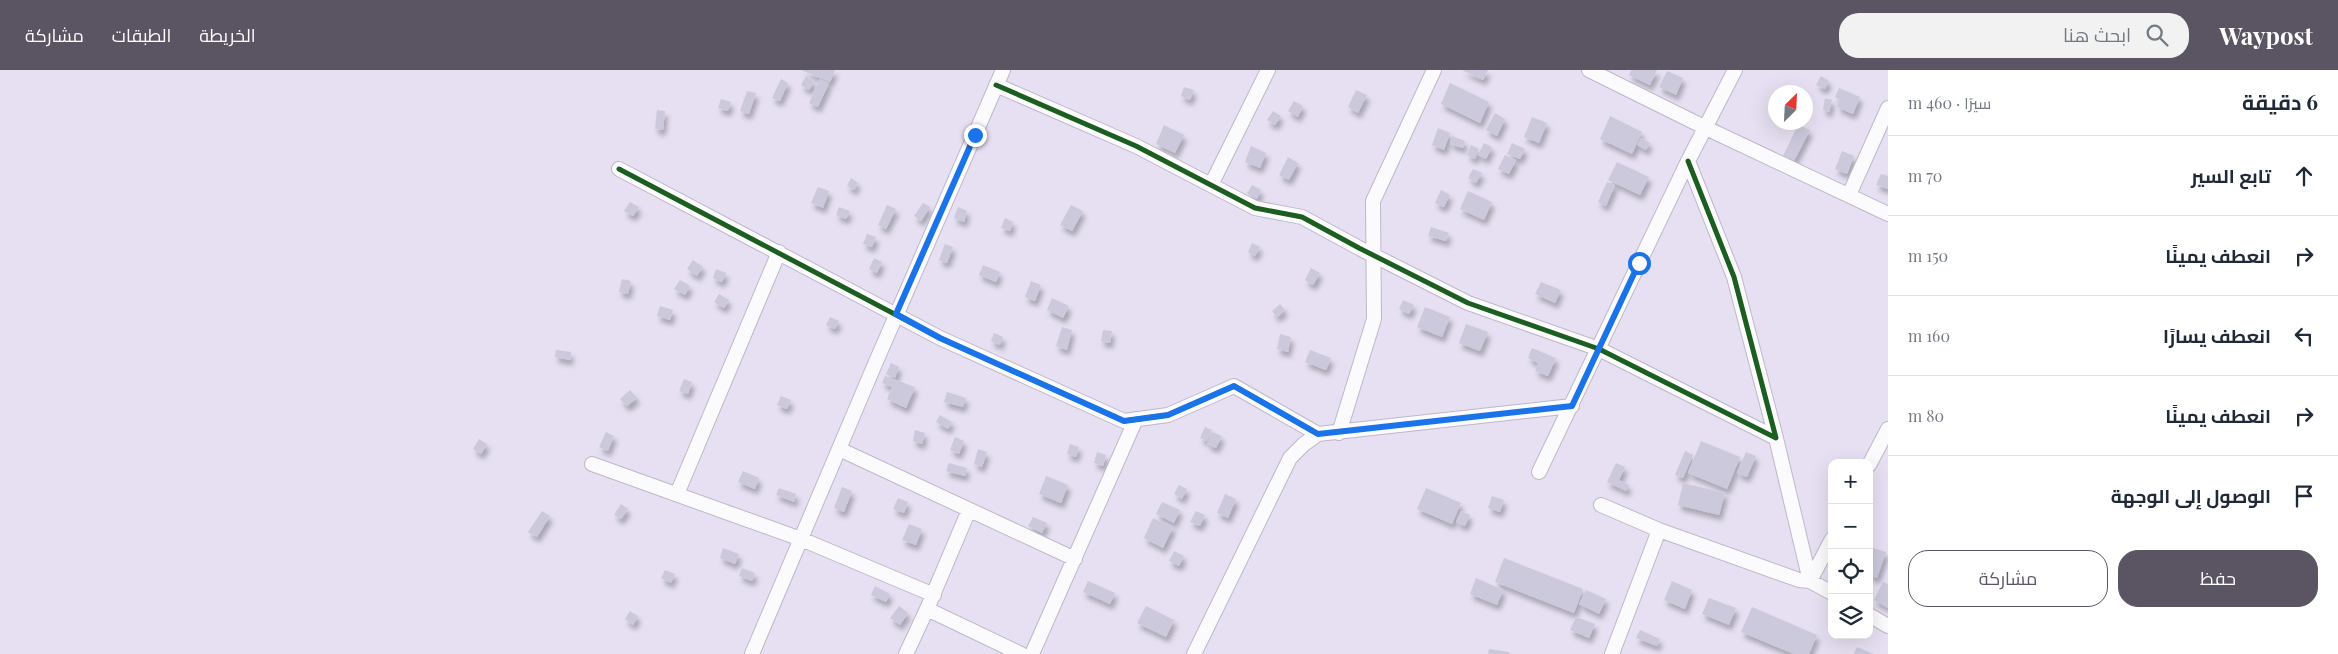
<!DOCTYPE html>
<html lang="ar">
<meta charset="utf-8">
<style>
body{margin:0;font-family:"Playfair Display",Cairo,serif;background:#f2f2f3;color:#1f2937;direction:rtl}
.controls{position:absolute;right:15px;bottom:15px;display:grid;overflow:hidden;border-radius:10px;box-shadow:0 5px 20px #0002}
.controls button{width:45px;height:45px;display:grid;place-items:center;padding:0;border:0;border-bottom:1px solid #e0e1e3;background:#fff;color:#1f2937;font:25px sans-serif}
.compass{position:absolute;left:1768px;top:15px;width:45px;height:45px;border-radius:50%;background:#fff;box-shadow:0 5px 20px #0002;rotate:24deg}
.stop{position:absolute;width:15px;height:15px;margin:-11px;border:4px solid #1a73e8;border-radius:50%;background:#fff}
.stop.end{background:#1a73e8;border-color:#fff;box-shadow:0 1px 5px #0008}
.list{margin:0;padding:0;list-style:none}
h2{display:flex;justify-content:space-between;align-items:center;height:65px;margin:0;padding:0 20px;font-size:21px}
h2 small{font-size:16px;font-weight:400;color:#747a83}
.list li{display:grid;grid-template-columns:32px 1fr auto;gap:15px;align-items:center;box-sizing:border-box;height:80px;padding:0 20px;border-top:1px solid #e0e1e3}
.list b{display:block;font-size:19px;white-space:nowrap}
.list em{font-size:16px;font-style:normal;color:#747a83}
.actions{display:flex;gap:10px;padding:15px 20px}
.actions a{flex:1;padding:11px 0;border:1px solid #5a5463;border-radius:20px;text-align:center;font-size:18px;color:#5a5463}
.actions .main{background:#5a5463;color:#fff}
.icon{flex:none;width:28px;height:28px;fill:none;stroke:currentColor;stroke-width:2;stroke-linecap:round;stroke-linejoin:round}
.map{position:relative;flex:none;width:1888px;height:584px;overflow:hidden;direction:ltr}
header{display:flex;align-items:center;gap:30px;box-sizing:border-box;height:70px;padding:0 25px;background:#5a5463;color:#fff}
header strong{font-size:24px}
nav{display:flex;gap:28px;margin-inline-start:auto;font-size:18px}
.search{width:350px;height:45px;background:#f2f2f3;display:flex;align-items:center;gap:12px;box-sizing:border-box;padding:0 18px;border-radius:20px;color:#747a83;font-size:19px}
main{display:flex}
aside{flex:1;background:#fff}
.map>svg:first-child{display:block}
</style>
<header>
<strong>Waypost</strong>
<div class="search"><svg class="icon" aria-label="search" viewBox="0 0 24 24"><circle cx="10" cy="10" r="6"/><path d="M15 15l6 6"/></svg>ابحث هنا</div>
<nav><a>الخريطة</a><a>الطبقات</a><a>مشاركة</a></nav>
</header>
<main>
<aside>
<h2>6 دقيقة<small>سيرًا · 460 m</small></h2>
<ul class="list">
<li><svg class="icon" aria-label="ahead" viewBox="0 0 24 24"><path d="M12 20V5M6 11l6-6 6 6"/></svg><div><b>تابع السير</b></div><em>70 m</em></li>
<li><svg class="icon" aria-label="right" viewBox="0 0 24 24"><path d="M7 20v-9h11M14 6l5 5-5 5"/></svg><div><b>انعطف يمينًا</b></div><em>150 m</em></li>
<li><svg class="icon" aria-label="left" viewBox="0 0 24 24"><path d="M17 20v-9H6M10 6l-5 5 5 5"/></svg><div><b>انعطف يسارًا</b></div><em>160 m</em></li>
<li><svg class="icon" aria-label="right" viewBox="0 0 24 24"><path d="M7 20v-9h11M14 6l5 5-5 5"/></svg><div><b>انعطف يمينًا</b></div><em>80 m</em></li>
<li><svg class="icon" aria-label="arrive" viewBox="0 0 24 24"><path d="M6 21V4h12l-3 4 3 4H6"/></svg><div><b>الوصول إلى الوجهة</b></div></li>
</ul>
<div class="actions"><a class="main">حفظ</a><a>مشاركة</a></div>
</aside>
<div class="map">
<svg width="1888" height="584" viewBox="0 0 1888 584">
<defs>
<filter id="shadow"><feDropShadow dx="3" dy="5.5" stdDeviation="2.5" flood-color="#0004"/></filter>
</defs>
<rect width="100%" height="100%" fill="#e6e0f2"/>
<path fill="#cbc9db" filter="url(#shadow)" d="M801,0H835L830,12Z
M1462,0H1488L1483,10Z
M1631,0H1657L1650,15L1629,5Z
M1667,1L1683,8L1676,25L1659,17Z
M806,6L814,12L809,20L801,15Z
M1821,6L1829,11L1825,19L1816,15Z
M781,9L788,13L780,31L772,28Z
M820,9L829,13L818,37L809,33Z
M1450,13L1489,32L1480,53L1441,34Z
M1184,17L1194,20L1190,30L1181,26Z
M1839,18L1860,27L1853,44L1837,37L1840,30L1835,27Z
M1356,20L1367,25L1358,43L1348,37Z
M747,21L756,23L749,44L740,41Z
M1825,28L1832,30L1829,42L1823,40Z
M721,29L731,32L728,41L718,38Z
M1294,31L1303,36L1298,47L1288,41Z
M657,40L665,41L663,60L655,59Z
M1273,41L1281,46L1275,55L1267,50Z
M1495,43L1505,49L1497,66L1486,60Z
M1610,46L1642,62L1632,84L1600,69Z
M1532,47L1547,53L1539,73L1524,67Z
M1164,55L1184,65L1175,83L1156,74Z
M1798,55L1810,60L1794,91L1783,86Z
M1438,58L1450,63L1444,80L1432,75Z
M1452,66L1465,71L1463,78L1450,74Z
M1641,68L1650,73L1646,80L1637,75Z
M1484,73L1492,77L1486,89L1478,85Z
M1512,73L1525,79L1520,89L1507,84Z
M1471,75L1479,79L1475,89L1467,85Z
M1251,76L1266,83L1260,98L1245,92Z
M1842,81L1854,86L1847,104L1835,99Z
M1505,85L1516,90L1509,104L1498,99Z
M1288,87L1298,93L1289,110L1279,105Z
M1617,92L1649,107L1640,125L1608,110Z
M1473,99L1482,103L1476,113L1468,108Z
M1881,104L1888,106V119L1876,115Z
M851,108L858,113L854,120L847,116Z
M1607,112L1615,115L1606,136L1598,132Z
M1252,115L1261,120L1257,129L1247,124Z
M818,117L829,121L823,138L811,133Z
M1441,120L1450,125L1444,137L1435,133Z
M1468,121L1492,132L1484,150L1460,139Z
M630,132L639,137L633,146L624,141Z
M923,133L930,137L921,151L914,146Z
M887,135L896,139L886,159L878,155Z
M1071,135L1083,141L1072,161L1060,155Z
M839,137L850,141L846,149L836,145Z
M958,137L967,141L964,152L954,148Z
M1005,148L1013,152L1010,161L1001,158Z
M1431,157L1449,163L1446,171L1428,166Z
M867,164L876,167L872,177L863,174Z
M1252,173L1260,177L1255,186L1248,182Z
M945,174L953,177L947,193L939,190Z
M874,188L882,192L877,203L869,199Z
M693,190L703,197L697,206L687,199Z
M983,195L1000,202L996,212L979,205Z
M1311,198L1320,203L1313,215L1305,210Z
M716,199L726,203L722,212L713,208Z
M622,209L631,211L628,224L619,222Z
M680,210L690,216L685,225L674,219Z
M1031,211L1041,215L1035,231L1025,227Z
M1541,212L1561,220L1555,233L1535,224Z
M719,224L729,230L724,238L714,232Z
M1052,228L1069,236L1063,248L1047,240Z
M1403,230L1414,235L1409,244L1399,239Z
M1280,234L1285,240L1277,247L1272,241Z
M660,236L673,240L670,250L657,246Z
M1425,237L1450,247L1442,267L1417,257Z
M830,247L839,251L835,259L826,255Z
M1466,254L1488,262L1480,281L1459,273Z
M1062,257L1072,260L1067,280L1056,276Z
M1103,260L1112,261L1110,273L1101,271Z
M994,263L1003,267L1000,275L991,271Z
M1280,264L1291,267L1288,282L1277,279Z
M1532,278L1556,288L1548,306L1535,301L1538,293L1528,288Z
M556,280L571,282L570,290L555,287Z
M1310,280L1331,288L1326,300L1305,292Z
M891,293L899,297L895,308L886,304Z
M885,306L915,317L906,338L887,329L892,317L882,313Z
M684,309L692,312L688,324L679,321Z
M630,320L637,328L627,336L620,329Z
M947,322L966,328L963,337L944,332Z
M781,326L791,330L787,339L777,335Z
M940,345L952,352L948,359L936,352Z
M1205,357L1212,360L1207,371L1200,368Z
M915,360L925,363L922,374L913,371Z
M606,362L614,366L608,381L599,377Z
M1212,362L1222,366L1216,378L1207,374Z
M955,367L964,371L959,384L950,380Z
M479,369L487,374L481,384L473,379Z
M1701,371L1740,387L1727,419L1688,403Z
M1070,374L1079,377L1076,387L1067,384Z
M978,379L987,382L982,397L974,394Z
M1685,381L1693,385L1683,408L1675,405Z
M1097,382L1106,385L1103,396L1094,393Z
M1746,382L1756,386L1747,407L1737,403Z
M949,393L967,398L965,406L946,401Z
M1616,393L1625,397L1619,410L1629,415L1626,421L1607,412Z
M743,401L759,408L755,419L738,412Z
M1046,406L1068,415L1061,433L1039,424Z
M1683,413L1725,423L1719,445L1678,435Z
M1179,415L1187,419L1182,429L1174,424Z
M842,417L852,421L844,442L834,438Z
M779,418L796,424L794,432L776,425Z
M1426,418L1461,433L1452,454L1417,439Z
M1225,424L1236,429L1228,448L1217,443Z
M1492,426L1504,430L1500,442L1488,438Z
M898,428L908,432L904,443L893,439Z
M1162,432L1180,440L1174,453L1156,444Z
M621,434L628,439L621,449L614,445Z
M542,441L550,446L537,467L528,462Z
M1196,441L1205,445L1200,456L1190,452Z
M1461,441L1470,445L1465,456L1456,452Z
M1033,447L1047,453L1042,463L1028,456Z
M1153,448L1173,457L1163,478L1144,468Z
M909,454L922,459L916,475L902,470Z
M1869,477L1886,482L1877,508L1869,505Z
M723,478L739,484L735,494L720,488Z
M1174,481L1184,486L1179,496L1169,491Z
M1504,488L1583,519L1574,543L1495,512Z
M742,498L755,503L752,511L739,506Z
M665,500L675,504L671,513L661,508Z
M1476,508L1503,520L1497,535L1470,524Z
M1088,511L1115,523L1110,534L1083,522Z
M1672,511L1692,520L1685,539L1664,530Z
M1883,512L1888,514V538L1874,530Z
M875,516L890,524L886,532L871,525Z
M1586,520L1606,529L1599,544L1579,534Z
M1709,528L1736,538L1729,555L1702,544Z
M899,536L908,543L900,555L890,548Z
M1146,536L1174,550L1166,567L1137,553Z
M1752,537L1817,565L1809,584H1794L1741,562Z
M630,541L638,546L633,555L625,549Z
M1576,547L1595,554L1589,568L1570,560Z
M1640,560L1660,569L1657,576L1636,568Z
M1857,577L1874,584H1854Z
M1489,579L1509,582V584H1488Z"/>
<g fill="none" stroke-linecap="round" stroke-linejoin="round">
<defs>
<path id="minor" d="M1589,0L1706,58L1888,144
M996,15L1136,76L1255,138L1302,147L1359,178L1468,233L1599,279L1776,368L1734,207L1688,91
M619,99L940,268L1124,351L1168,345L1234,316L1318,364
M1211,115L1268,0
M1849,125L1888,38
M1339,363L1374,249L1373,131L1434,0
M1776,368L1810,511
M839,379L1075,489
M592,394L801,469L934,525
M1869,395L1888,359
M1539,402L1688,91L1735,0
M677,424L779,182
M1601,435L1659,460L1799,510L1810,511L1832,523
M1810,511L1832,469
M927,539L1021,584
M1869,545L1888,556
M752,584L875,294L1003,0
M906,584L927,539L969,440
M1032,584L1136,349
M1194,584L1290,388L1304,374L1318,364L1572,336
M1612,584L1659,460"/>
</defs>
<use href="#minor" stroke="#bdb8c8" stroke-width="16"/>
<use href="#minor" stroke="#fbfafd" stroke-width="14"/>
<defs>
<path id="cycleway" d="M996,15L1136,76L1255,138L1302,147L1359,178L1468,233L1599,279L1776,368L1734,207L1688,91
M619,99L940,268L1124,351L1168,345L1234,316L1318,364"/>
</defs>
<use href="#cycleway" stroke="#fff" stroke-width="8"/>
<use href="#cycleway" stroke="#1b5e20" stroke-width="5"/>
</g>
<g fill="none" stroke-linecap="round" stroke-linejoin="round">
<path stroke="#1a73e8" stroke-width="6" d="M975,65L896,244L940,268L1124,351L1168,345L1234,316L1318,364L1572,336L1639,193"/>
</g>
</svg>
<div class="controls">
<button>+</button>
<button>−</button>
<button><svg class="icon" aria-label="locate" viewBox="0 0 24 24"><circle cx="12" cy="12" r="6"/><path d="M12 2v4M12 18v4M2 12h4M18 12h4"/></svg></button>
<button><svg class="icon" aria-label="layers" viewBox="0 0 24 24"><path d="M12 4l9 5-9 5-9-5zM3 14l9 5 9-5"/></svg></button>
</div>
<svg class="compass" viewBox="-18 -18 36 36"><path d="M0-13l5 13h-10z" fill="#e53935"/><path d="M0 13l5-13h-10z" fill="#747a83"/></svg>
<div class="stop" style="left:1639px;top:193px"></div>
<div class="stop end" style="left:975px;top:65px"></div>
</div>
</main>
